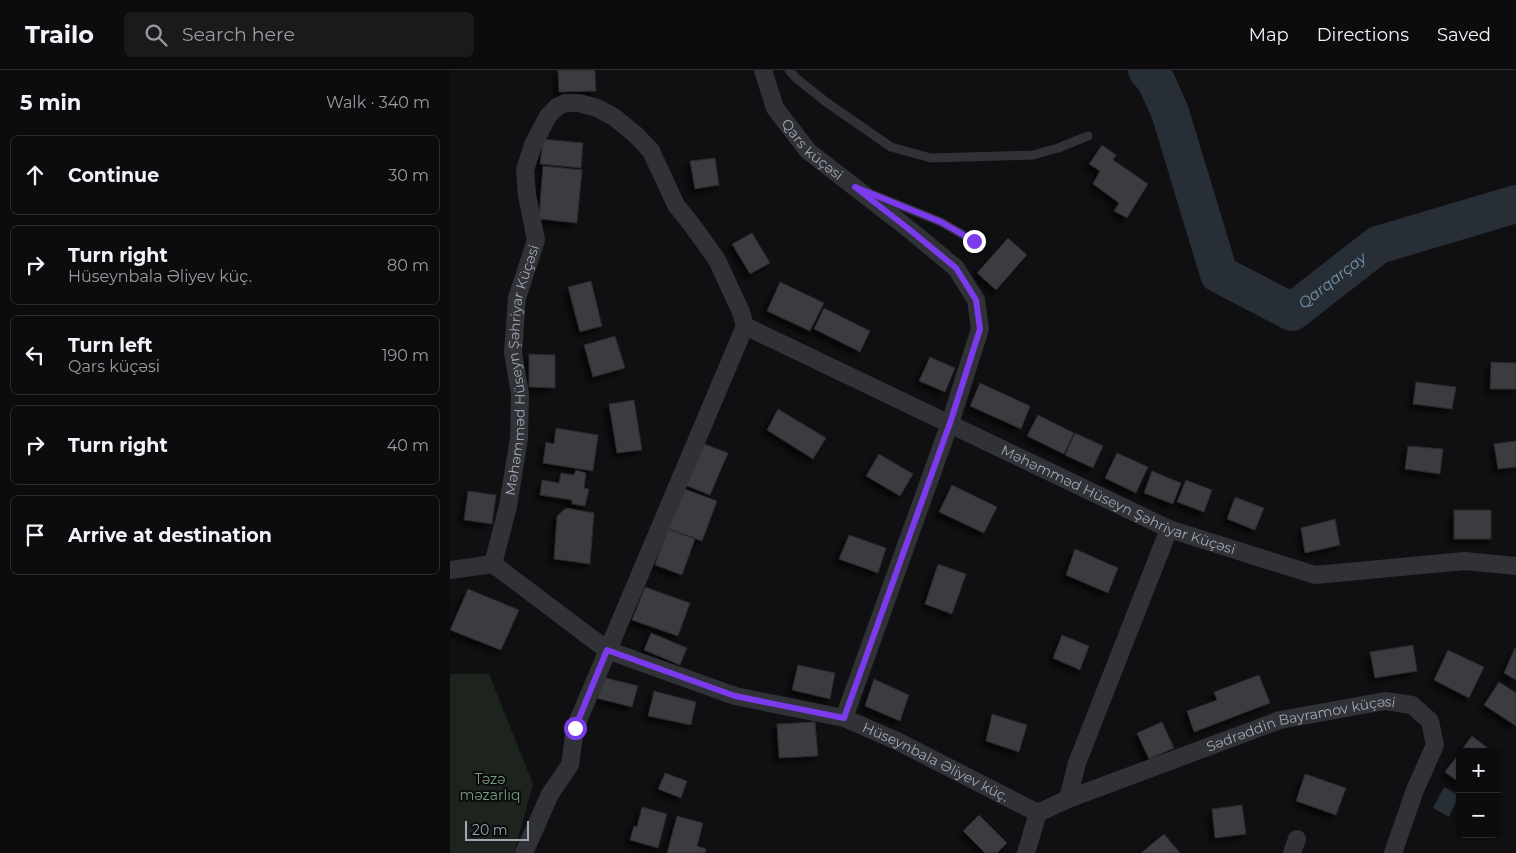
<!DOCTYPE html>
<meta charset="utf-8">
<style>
body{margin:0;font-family:Montserrat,sans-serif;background:#1a1a1c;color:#f1f3f6}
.controls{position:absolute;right:15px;bottom:15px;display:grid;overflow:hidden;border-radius:8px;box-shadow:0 1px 4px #0004}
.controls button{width:45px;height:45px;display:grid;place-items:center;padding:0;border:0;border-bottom:1px solid #2c2c2e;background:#0c0c0e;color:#f1f3f6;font:25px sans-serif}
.scale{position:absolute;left:15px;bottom:12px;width:64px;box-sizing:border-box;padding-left:5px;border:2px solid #a1a6b3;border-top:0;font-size:14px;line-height:18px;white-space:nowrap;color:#a1a6b3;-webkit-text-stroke:4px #0b0b0d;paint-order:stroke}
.stop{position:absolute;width:15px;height:15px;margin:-11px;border:4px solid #7c3aed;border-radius:50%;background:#fff}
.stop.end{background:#7c3aed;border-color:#fff;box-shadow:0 1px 5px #0008}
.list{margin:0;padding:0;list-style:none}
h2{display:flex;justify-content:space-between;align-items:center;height:65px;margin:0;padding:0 20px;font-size:21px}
h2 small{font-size:16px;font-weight:400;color:#9a9b9e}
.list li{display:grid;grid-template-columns:32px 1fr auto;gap:15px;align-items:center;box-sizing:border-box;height:80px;margin:0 10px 10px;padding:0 10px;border:1px solid #2c2c2e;border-radius:8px}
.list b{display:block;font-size:19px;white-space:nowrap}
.list p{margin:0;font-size:16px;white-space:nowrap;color:#9a9b9e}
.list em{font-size:16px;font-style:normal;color:#9a9b9e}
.icon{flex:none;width:28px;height:28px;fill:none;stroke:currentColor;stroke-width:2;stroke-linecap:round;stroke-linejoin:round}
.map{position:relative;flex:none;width:1066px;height:783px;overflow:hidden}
header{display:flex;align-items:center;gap:30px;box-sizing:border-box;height:70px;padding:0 25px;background:#0c0c0e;border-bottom:1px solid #2c2c2e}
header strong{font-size:24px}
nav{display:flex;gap:28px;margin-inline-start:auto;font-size:18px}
.search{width:350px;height:45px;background:#1a1a1c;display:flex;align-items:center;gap:12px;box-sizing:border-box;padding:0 18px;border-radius:8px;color:#9a9b9e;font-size:19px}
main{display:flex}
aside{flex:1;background:#0c0c0e}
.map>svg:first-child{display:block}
</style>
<header>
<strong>Trailo</strong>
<div class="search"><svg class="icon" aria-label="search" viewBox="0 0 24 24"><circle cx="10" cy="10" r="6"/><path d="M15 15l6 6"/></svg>Search here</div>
<nav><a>Map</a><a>Directions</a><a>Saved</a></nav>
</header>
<main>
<aside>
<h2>5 min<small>Walk · 340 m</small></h2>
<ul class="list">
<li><svg class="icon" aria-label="ahead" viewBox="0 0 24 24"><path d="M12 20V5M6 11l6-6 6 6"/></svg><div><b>Continue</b></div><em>30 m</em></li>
<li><svg class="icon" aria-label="right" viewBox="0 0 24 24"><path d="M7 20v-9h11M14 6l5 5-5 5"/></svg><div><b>Turn right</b><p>Hüseynbala Əliyev küç.</p></div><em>80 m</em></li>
<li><svg class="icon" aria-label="left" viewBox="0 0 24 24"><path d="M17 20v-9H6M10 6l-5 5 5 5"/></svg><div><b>Turn left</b><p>Qars küçəsi</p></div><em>190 m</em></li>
<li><svg class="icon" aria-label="right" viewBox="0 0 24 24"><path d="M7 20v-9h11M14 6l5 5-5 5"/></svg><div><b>Turn right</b></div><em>40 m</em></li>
<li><svg class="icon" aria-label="arrive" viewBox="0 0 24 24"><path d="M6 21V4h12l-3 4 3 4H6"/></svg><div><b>Arrive at destination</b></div></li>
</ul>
</aside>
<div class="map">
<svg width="1066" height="783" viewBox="0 0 1066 783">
<defs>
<filter id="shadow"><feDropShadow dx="-4.5" dy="4.5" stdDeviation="2.5" flood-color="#0009"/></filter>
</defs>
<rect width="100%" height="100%" fill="#101012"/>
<path fill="#1c241d" d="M0,604H39L83,714L64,783H0Z"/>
<path fill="#272e35" d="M994,717L1009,725L999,747L983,738Z"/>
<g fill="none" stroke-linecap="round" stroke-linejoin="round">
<path stroke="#272e35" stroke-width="38" id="s1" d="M697,0L706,11L720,42L769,204L842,242L928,175L1066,134"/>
</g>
<path fill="#3a3b3f" stroke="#2a2a2e" filter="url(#shadow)" d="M108,0H145L146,21L109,22Z
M93,69L133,73L131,98L90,94Z
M652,75L666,85L663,90L698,114L677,148L664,141L669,133L643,114L650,101L639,94Z
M265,88L269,115L245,119L240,91Z
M93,96L132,100L127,153L89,149Z
M302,163L320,193L300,204L282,174Z
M558,168L577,185L546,220L527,203Z
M141,211L152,256L130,262L118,217Z
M330,212L374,233L360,261L317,241Z
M374,238L420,261L410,282L364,259Z
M165,266L175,298L143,307L134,275Z
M79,284L105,285V318L79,317Z
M480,287L505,298L495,322L469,311Z
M1041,292L1066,293V319H1040Z
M966,312L1006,317L1002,339L963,334Z
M530,313L580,336L571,359L520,336Z
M184,330L192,380L167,383L159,334Z
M328,339L376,368L363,389L317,360Z
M588,345L624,363L614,384L577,366Z
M106,358L148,365L143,401L93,393L96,372L104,374Z
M625,363L653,376L643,398L615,385Z
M1066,371V397L1048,399L1044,374Z
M252,373L278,383L260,425L235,415Z
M958,376L993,379L990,404L955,399Z
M667,383L698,397L686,423L655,408Z
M429,384L463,404L450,426L416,406Z
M126,400L136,403L134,418L139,419L135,436L122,434V430L90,425L92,410L109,413L111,403L124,405Z
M702,401L731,413L723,434L694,423Z
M736,410L762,420L754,442L727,432Z
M502,415L547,437L534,463L489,442Z
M232,418L267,431L252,471L217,458Z
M18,421L46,425L42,454L14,450Z
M785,427L814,438L805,460L777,449Z
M116,438L144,443L140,494L104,489L107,446Z
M1004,440H1041V469H1004Z
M885,449L890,475L855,483L851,458Z
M218,459L245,469L232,505L205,495Z
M399,465L436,478L428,503L389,489Z
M625,479L668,498L658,523L616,505Z
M488,494L516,504L502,544L475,534Z
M195,517L240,533L228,566L182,550Z
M18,519L69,540L51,580L0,560Z
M201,563L237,578L230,595L194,580Z
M612,565L639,576L630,600L603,588Z
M963,575L967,601L925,608L920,582Z
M1065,578L1066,579V610L1054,603Z
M998,580L1034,597L1019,628L984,610Z
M348,595L385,603L380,629L342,620Z
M809,605L820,633L744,662L737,641L767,630L764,622Z
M152,607L188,616L182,637L146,628Z
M424,609L459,625L450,651L415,636Z
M1049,612L1066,623V656L1034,635Z
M204,621L246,632L241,655L198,646Z
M542,644L577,655L569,682L536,671Z
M365,652L368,686L329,688L327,654Z
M712,652L724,678L699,689L687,663Z
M1022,666L1043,682H1010Z
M1010,682V713L995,702Z
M215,703L237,711L231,728L208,719Z
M855,704L896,718L886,745L846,731Z
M792,735L796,764L765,768L762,739Z
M192,737L217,744L208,778L180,770L184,756L187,757Z
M529,745L557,773L547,783H535L513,761Z
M227,746L253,753L247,776L256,779L255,783H217Z
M714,764L730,783H691Z"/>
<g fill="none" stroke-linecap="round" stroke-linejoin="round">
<path stroke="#313237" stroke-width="9" d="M339,0L346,8L376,32L441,77L481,88L583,85L608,78L638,66
M424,125L491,152L524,171"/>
<g stroke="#313237" stroke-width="18">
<path id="s2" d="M313,0L325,38L358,81L460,160L506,198L526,230L530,259L500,353L394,648"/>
<path id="s3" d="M295,256L719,459L865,505L1015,491L1066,496"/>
<path id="s4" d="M43,494L58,436L69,368L70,323L63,283L67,228L86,170L77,125L75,100L83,75L98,46L107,37L115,33H129L147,38L164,47L186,65L201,81L226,135L242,155L267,190L291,242L295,256L125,658L120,695L100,724L74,783"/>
<path id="s5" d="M0,500L43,494L157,580L285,626L394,648L447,671L588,743"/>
<path d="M618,729L627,693L719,459"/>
<path id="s6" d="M588,743L618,729L830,650L935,631L962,635L980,651L985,675L965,720L943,783"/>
<path d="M576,783L588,743"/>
<path d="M842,783L847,769"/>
</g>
</g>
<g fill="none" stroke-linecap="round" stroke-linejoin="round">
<path stroke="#7c3aed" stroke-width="6" d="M125,658L157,580L285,626L394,648L500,353L530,259L526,230L506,198L460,160L405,117L491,152L524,171"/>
</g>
<g text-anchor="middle" stroke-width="4" stroke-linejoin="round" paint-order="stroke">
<g font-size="14" fill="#a1a6b3" stroke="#0b0b0d">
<text dy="5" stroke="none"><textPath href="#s2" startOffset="96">Qars küçəsi</textPath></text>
<text dy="5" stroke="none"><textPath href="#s4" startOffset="198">Məhəmməd Hüseyn Şəhriyar Küçəsi</textPath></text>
<text dy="5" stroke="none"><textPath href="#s3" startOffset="412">Məhəmməd Hüseyn Şəhriyar Küçəsi</textPath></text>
<text dy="5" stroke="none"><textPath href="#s6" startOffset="279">Sədrəddin Bayramov küçəsi</textPath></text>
<text dy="5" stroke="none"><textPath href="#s5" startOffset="535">Hüseynbala Əliyev küç.</textPath></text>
</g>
<g font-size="14" fill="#779f7b" stroke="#0b0b0d">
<text x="40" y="714">Təzə<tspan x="40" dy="16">məzarlıq</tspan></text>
</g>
<g font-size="15" font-style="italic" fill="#7693af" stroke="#0b0b0d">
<text dy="5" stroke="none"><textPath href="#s1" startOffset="351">Qarqarçay</textPath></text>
</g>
</g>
</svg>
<div class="controls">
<button>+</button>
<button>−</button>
</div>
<div class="scale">20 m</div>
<div class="stop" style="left:125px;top:658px"></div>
<div class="stop end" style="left:524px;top:171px"></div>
</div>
</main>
